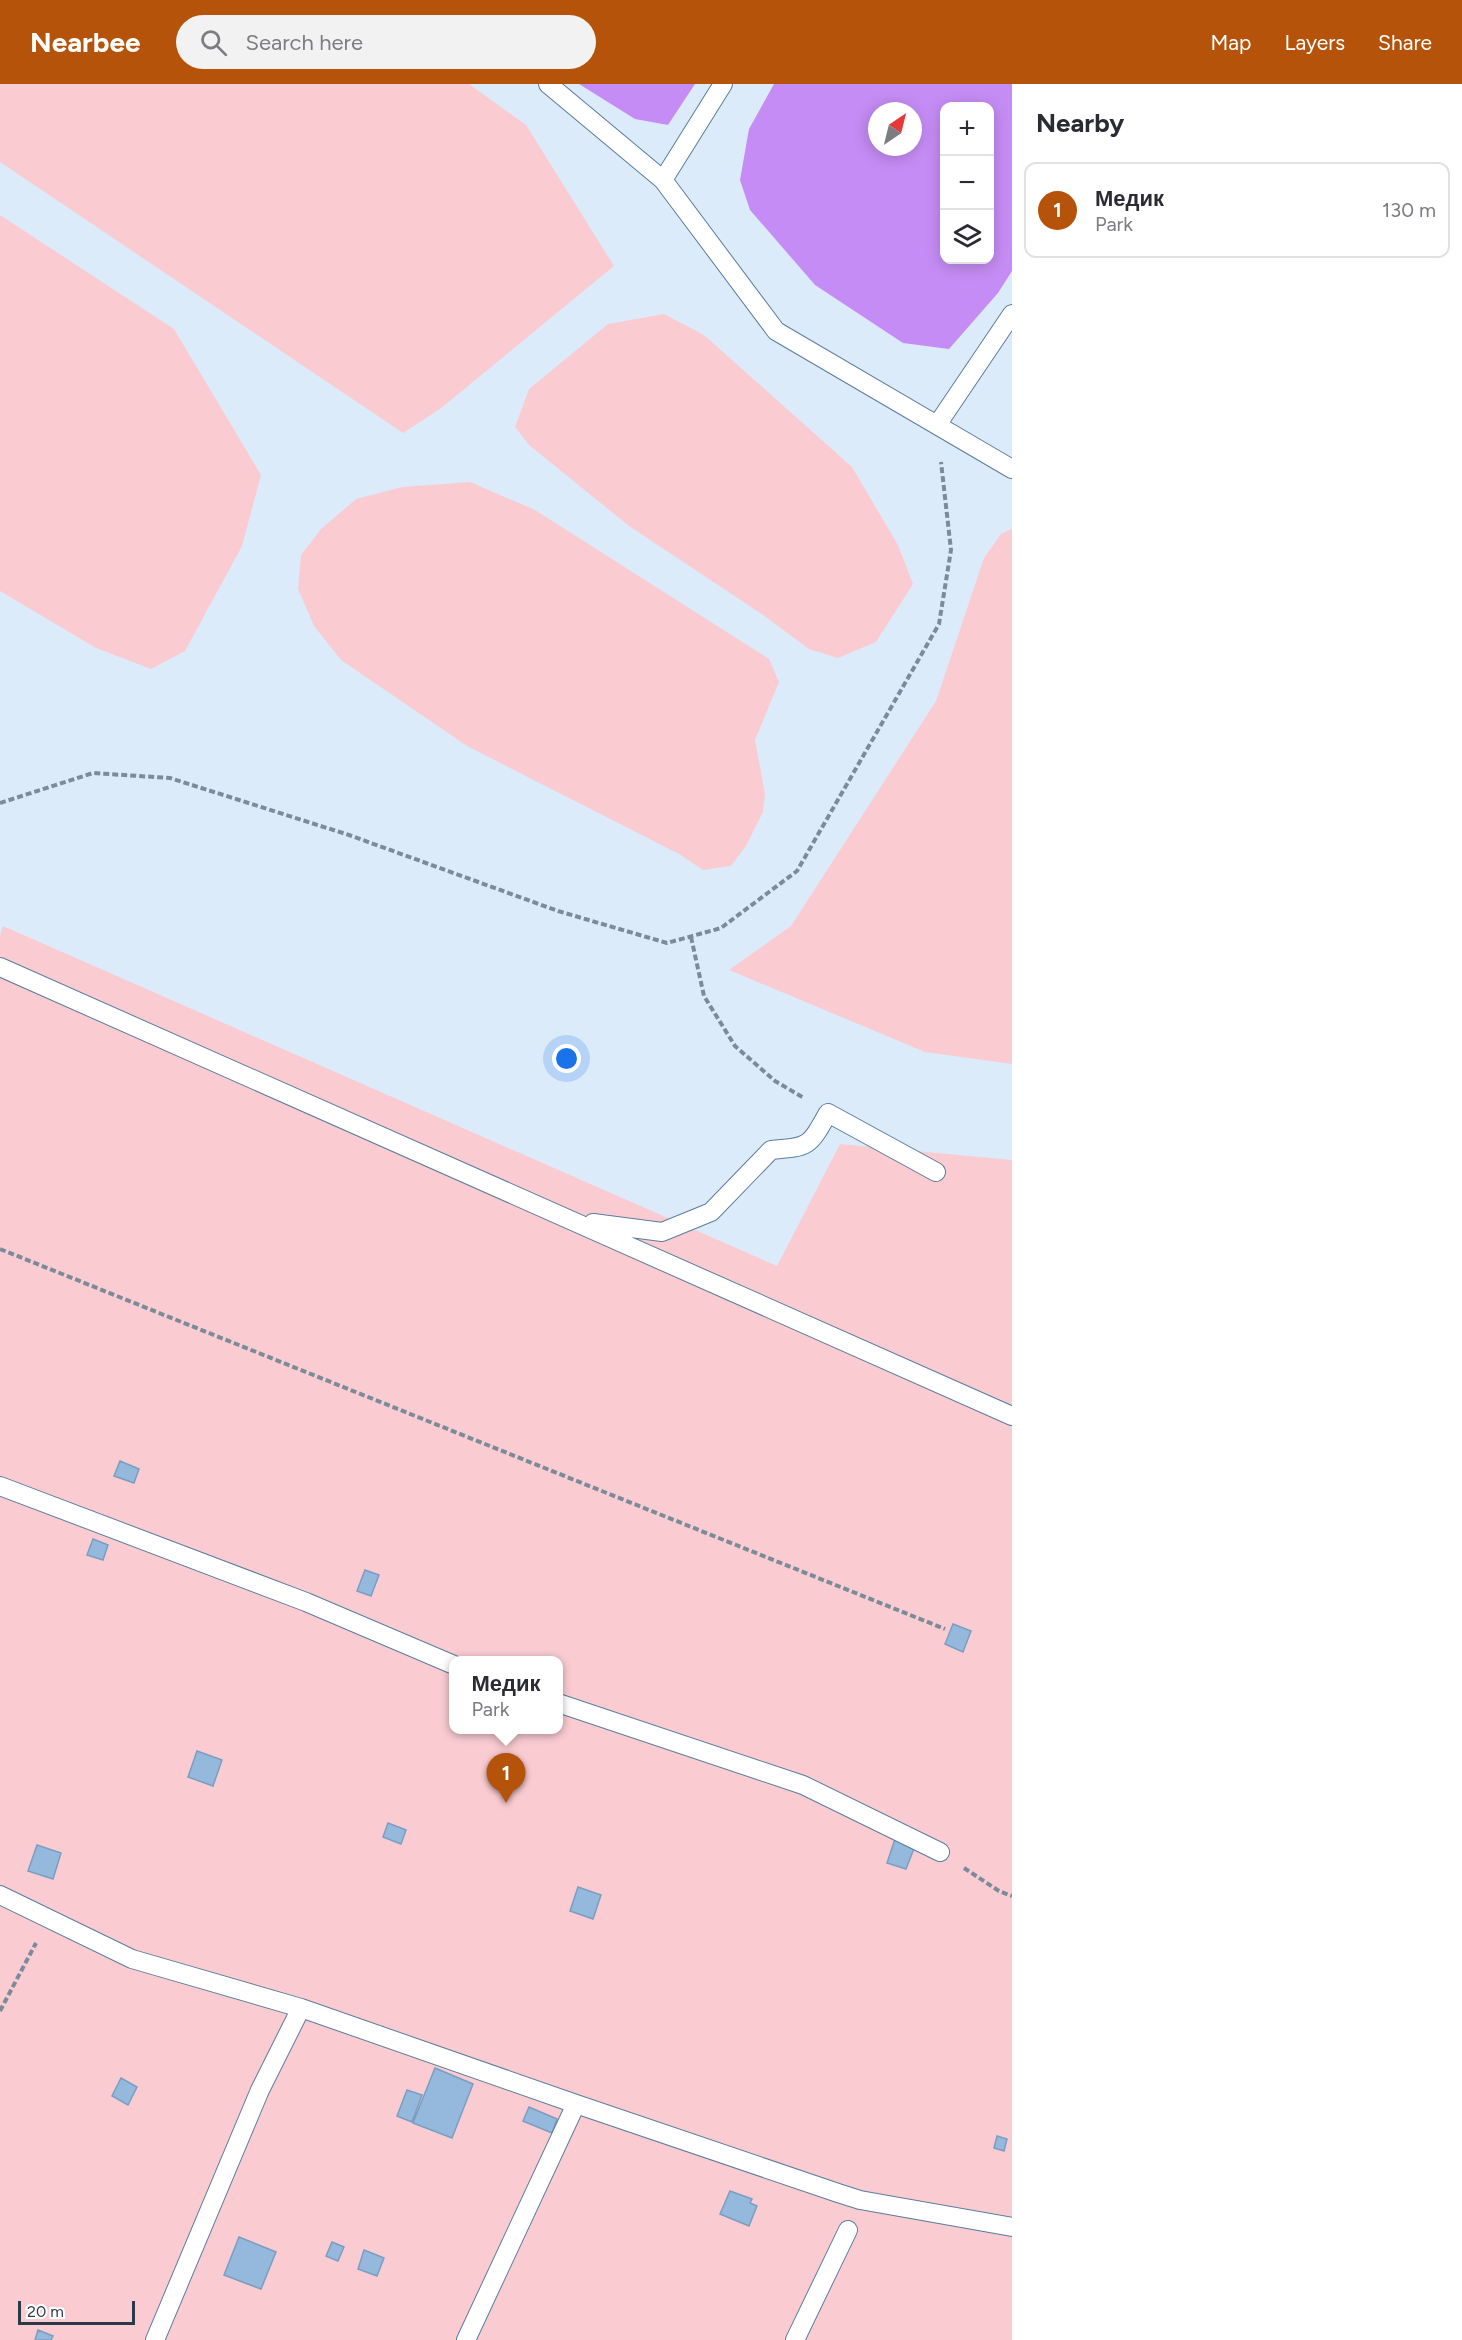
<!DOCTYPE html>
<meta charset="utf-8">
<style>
body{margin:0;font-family:Figtree,sans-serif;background:#f2f2f3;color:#2b2b33}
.controls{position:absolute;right:18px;top:18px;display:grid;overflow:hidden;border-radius:12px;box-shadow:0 3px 15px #0003}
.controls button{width:54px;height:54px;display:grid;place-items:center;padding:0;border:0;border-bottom:2px solid #e1e1e2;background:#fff;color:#2b2b33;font:30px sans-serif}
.compass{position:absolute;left:868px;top:18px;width:54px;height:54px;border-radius:50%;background:#fff;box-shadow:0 3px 15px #0003;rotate:35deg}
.scale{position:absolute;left:18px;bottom:15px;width:117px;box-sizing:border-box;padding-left:6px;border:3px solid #2b3a49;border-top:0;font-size:16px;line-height:21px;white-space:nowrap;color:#2b3a49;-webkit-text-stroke:4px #fff;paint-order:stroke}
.you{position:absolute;left:567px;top:975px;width:21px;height:21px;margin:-15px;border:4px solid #fff;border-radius:50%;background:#1a73e8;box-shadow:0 0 0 9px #1a73e833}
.badge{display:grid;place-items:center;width:39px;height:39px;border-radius:50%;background:#b45309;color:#fff;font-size:20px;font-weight:700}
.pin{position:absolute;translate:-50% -50px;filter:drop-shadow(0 2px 3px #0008)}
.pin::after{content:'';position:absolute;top:32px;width:21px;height:18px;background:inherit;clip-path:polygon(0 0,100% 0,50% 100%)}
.popup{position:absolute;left:449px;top:1572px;width:114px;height:78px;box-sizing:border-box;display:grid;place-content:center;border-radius:12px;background:#fff;filter:drop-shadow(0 2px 4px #0005);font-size:20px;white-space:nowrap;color:#7c7c81}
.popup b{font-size:22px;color:#2b2b33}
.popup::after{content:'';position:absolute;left:50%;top:100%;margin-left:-12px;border:12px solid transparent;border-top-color:#fff}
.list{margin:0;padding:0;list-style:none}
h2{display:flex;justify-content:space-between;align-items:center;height:78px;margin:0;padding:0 24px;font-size:26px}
h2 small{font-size:20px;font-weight:400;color:#7c7c81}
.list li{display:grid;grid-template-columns:39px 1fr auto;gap:18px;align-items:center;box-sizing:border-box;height:96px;margin:0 12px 12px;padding:0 12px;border:2px solid #e1e1e2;border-radius:12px}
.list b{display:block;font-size:22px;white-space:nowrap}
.list p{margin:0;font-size:20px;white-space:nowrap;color:#7c7c81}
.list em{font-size:20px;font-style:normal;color:#7c7c81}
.icon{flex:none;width:33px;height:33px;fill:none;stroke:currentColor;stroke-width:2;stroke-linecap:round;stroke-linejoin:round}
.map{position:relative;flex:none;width:1012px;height:2256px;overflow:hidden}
header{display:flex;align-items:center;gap:36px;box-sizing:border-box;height:84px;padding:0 30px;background:#b45309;color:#fff}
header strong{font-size:28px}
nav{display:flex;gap:33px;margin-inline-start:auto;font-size:21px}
.search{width:420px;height:54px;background:#f2f2f3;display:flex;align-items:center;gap:15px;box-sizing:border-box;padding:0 21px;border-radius:33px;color:#7c7c81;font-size:22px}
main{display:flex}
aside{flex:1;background:#fff}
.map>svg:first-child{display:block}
</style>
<header>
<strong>Nearbee</strong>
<div class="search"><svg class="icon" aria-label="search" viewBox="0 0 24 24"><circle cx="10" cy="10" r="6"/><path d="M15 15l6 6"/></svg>Search here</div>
<nav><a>Map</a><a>Layers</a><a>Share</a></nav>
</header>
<main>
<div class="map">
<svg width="1012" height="2256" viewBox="0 0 1012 2256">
<rect width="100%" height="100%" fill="#dcebfa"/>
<path fill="#faccd2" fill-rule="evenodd" d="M0,0H469L526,41L614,182L440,325L403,349L0,78Z
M0,131L174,245L261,391L242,462L185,567L151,585L96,564L0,507Z
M664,230L704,251L852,383L898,461L913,500L876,558L838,574L809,565L763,531L629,442L529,361L515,343L529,305L608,240Z
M470,398L535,426L769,575L779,598L755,656L765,710L763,728L746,762L731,782L703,786L679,770L467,662L341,576L314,542L298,505L301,471L321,445L356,415L402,403Z
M1012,445V980L925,968L729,886L791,842L936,617L984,474L1001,450Z
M3,842L777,1182L840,1060L1012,1076V2256H0V852ZM454,1576H558V1646H454Z"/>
<path fill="#c68cf5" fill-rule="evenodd" d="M579,0H695L668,41L635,35Z
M774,0H1012V187L998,209L949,265L903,259L815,201L750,126L740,96L749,45ZM990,22V176H944V22ZM877,27H913V63H877Z"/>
<path fill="#94b9dd" stroke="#7a9ec1" stroke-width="1.5" d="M120,1377L139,1385L134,1399L114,1392Z
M93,1455L108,1461L103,1476L87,1471Z
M365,1486L379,1491L371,1512L357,1507Z
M953,1540L971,1547L963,1568L945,1560Z
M197,1667L222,1676L213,1702L188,1693Z
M388,1739L406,1746L401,1760L383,1753Z
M895,1755L915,1762L906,1785L887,1779Z
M37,1761L61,1769L53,1795L28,1787Z
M578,1803L601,1811L593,1835L570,1827Z
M435,1984L473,2000L452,2054L413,2039Z
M121,1994L137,2003L128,2021L112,2012Z
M407,2006L422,2011L412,2038L397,2032Z
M529,2023L557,2035L552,2049L523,2037Z
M997,2052L1007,2055L1004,2067L994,2064Z
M730,2107L752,2115L750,2119L757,2122L749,2142L720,2130Z
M239,2153L276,2168L261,2205L224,2191Z
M332,2158L344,2163L338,2177L326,2172Z
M364,2166L384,2174L377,2192L358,2185Z
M38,2246L53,2252L51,2256H35Z"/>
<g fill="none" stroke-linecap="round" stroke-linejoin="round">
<defs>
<path id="lane" d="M548,0L663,96L776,247L1012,385
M663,96L723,0
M937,341L1012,230
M0,883L1012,1332
M593,1139L662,1148L711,1128L771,1066C809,1063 809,1063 828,1029L936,1088
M0,1402L306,1518L454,1581
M558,1619L803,1701L940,1768
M0,1811L132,1875L301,1924L576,2020L838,2109L860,2116L1012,2143
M155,2256L260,2006L301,1924
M466,2256L576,2020
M795,2256L848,2146"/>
</defs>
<use href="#lane" stroke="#5a7c9e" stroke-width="20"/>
<path stroke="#7c8b9a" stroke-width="4" stroke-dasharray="6 3" stroke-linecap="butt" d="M0,719L93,689L170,694L349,751L558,827L667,859L721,844L797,787L939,540L951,466L941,378
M691,853L704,912L735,962L775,997L804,1014
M0,1165L945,1545
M964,1784L999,1807L1012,1812
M0,1927L36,1859"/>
<use href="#lane" stroke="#fff" stroke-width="18"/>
</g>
</svg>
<div class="controls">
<button>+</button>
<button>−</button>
<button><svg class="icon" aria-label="layers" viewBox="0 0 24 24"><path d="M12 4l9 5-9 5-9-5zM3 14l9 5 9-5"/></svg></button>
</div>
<svg class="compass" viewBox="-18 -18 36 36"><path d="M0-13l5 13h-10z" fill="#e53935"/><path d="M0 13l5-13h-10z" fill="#7c7c81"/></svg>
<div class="scale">20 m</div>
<div class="you"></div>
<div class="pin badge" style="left:506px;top:1719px">1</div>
<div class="popup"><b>Медик</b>Park</div>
</div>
<aside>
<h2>Nearby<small></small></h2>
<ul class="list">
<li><span class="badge">1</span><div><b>Медик</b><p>Park</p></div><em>130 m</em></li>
</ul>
</aside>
</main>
